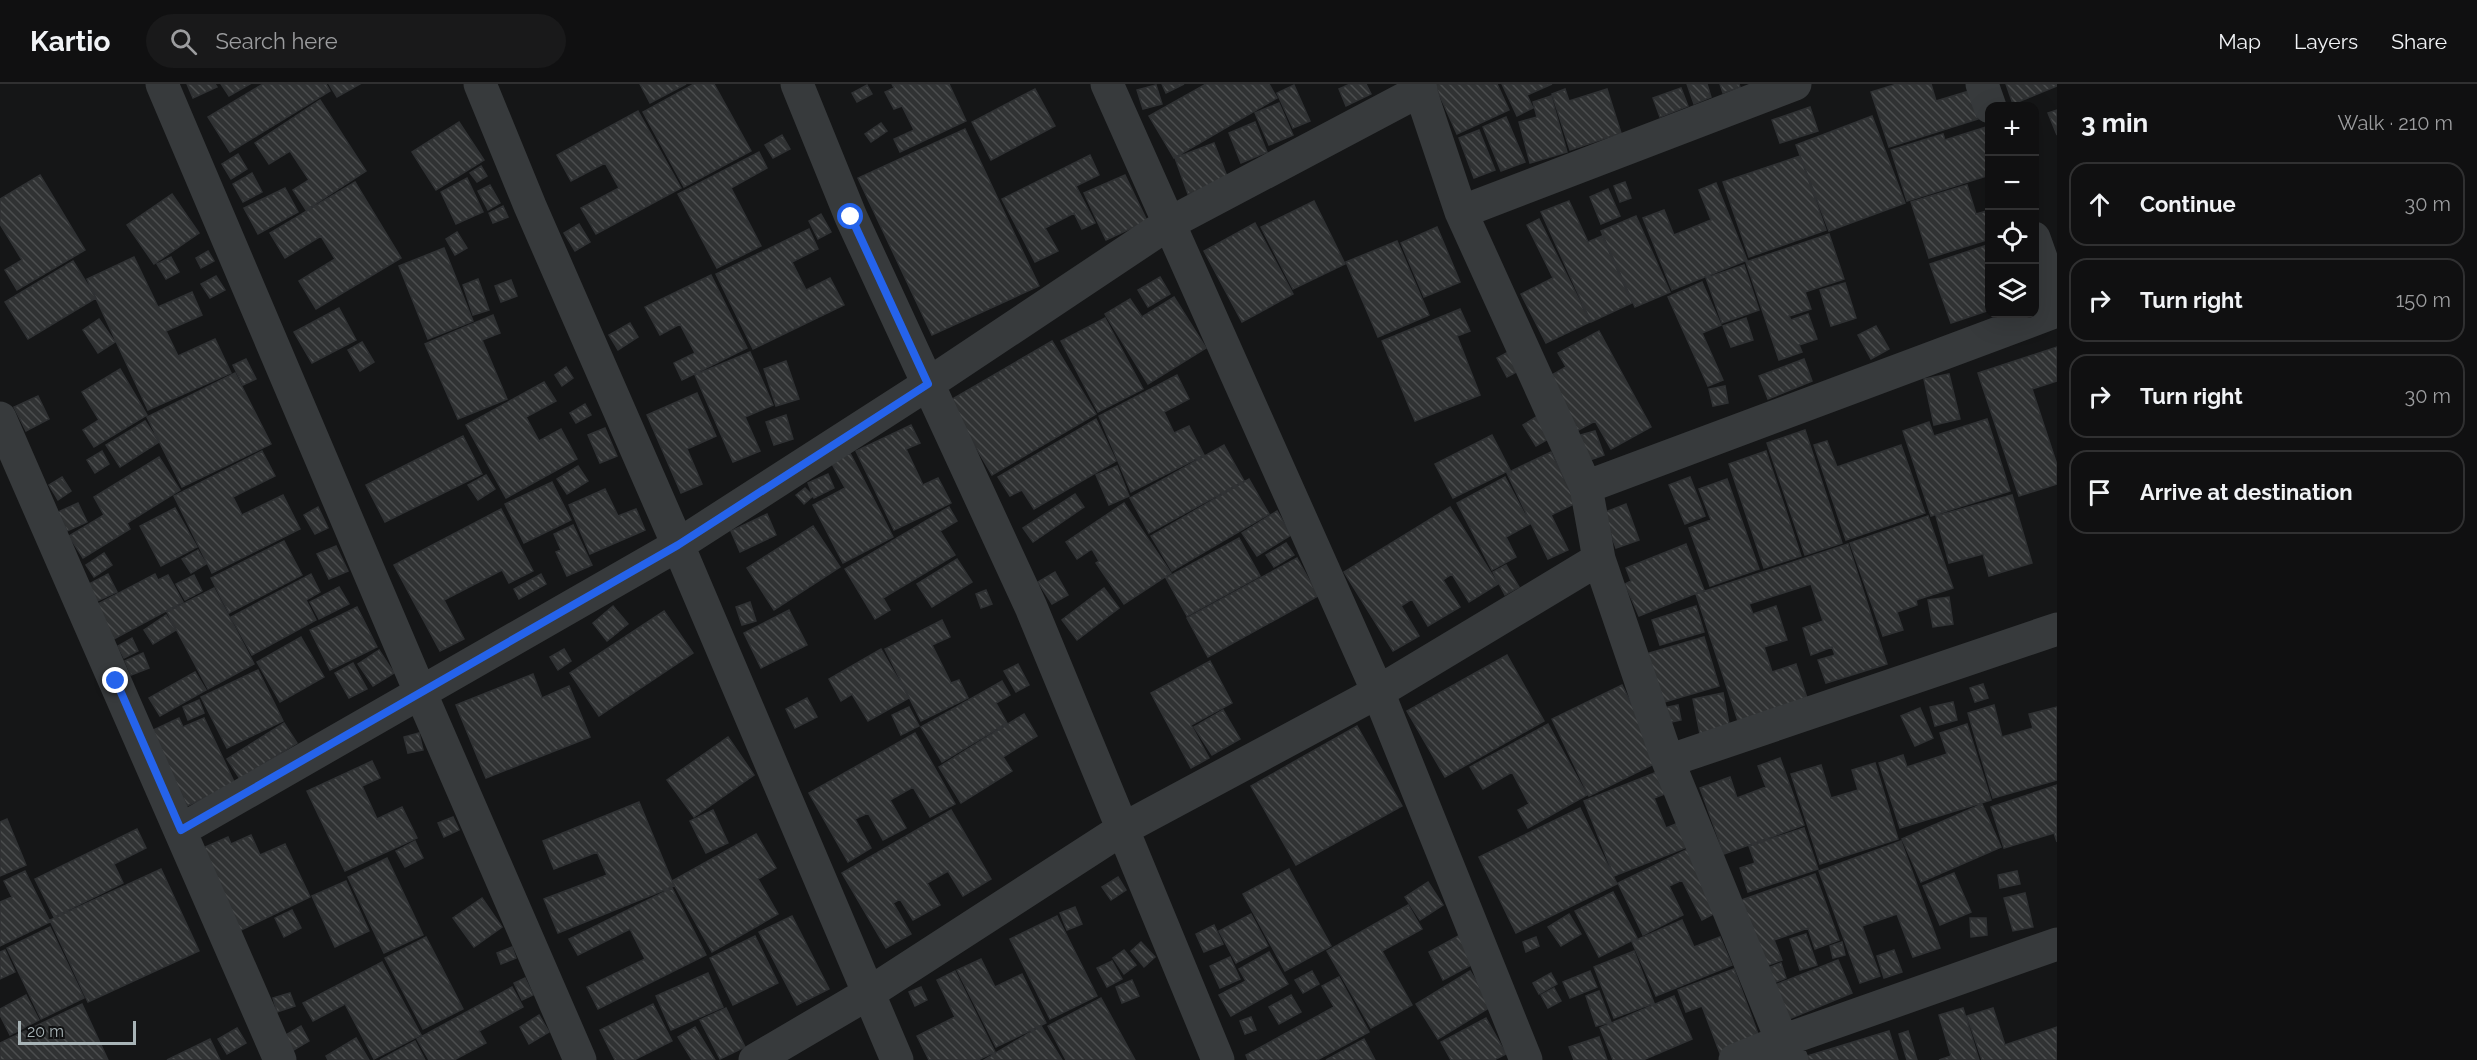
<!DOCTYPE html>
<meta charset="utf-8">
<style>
body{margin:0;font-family:Raleway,sans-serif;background:#19191a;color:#f1f3f6}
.controls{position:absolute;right:18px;top:18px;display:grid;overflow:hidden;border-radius:12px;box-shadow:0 6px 24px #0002}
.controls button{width:54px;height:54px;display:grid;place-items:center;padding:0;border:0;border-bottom:2px solid #303031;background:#101011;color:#f1f3f6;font:30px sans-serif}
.scale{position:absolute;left:18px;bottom:15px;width:118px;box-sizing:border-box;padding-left:6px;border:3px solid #a8b4b7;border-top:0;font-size:16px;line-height:21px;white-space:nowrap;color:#a8b4b7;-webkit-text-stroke:4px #101112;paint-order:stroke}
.stop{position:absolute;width:18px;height:18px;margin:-14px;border:4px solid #2563eb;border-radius:50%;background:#fff}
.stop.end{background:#2563eb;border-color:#fff;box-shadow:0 2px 6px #0008}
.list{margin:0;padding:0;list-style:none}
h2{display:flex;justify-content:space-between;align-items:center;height:78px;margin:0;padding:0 24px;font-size:26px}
h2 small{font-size:20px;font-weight:400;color:#9c9d9f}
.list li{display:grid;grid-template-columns:39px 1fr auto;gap:18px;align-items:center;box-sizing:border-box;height:84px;margin:0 12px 12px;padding:0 12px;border:2px solid #303031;border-radius:18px}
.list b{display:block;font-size:22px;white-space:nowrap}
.list em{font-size:20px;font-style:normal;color:#9c9d9f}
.icon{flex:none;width:33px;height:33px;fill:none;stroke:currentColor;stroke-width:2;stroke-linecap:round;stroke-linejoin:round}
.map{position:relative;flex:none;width:2057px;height:976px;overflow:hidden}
header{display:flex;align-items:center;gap:36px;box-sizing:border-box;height:84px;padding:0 30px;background:#101011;border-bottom:2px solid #303031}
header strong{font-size:28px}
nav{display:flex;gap:33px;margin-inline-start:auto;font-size:21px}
.search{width:420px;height:54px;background:#19191a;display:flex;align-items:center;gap:15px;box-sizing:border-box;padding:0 21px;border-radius:33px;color:#9c9d9f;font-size:22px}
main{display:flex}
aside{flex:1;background:#101011}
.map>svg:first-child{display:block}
</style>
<header>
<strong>Kartio</strong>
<div class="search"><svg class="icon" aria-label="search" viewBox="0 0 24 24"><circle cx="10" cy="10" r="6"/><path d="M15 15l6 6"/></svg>Search here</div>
<nav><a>Map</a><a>Layers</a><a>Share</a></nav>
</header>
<main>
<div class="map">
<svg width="2057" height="976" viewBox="0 0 2057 976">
<defs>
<pattern id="building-back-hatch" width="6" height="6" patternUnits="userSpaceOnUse" patternTransform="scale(1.5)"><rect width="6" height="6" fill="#303233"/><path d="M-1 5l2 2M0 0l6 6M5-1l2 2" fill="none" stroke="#4b4d4e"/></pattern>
</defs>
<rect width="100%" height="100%" fill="#151617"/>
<path fill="url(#building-back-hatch)" stroke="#2f3133" stroke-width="1.5" d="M187,0H215L217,3L193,14Z
M221,0H250L229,12Z
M263,0H326L330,7L230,68L208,33Z
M329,0H360L337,13Z
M640,0H686L650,19Z
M694,0H714L751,67L684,103L643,28Z
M892,0H949L966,37L900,68L894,55L914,46L902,22L894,25L885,8L894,4Z
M1162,0H1184L1166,9Z
M1206,0H1269L1277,14L1174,74L1149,32Z
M1350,0H1366L1371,10L1346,22L1339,5Z
M1438,0H1497L1509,26L1457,50L1435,1Z
M1502,0H1552L1527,11L1533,24L1517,32Z
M1687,0H1707L1711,13L1694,20Z
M1720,0H1739L1740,3L1723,9Z
M1897,0H1931L1936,17L1969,7L1978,35L1889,63L1871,8Z
M2006,0H2057V2L2013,20Z
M867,1L872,10L857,18L852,9Z
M1156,1L1162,20L1143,25L1137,6Z
M1294,1L1310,37L1293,44L1277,9Z
M1681,4L1688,22L1660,33L1653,14Z
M1035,5L1055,42L991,76L972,38Z
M1565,5L1569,17L1607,5L1621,49L1570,66L1552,10Z
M1551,12L1567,68L1530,79L1519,38L1537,33L1533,18Z
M320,16L366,87L306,126L293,106L309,96L290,67L269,80L255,59Z
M1279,19L1293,51L1269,61L1255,29Z
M1810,23L1818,47L1780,59L1772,36Z
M2057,26V51L2048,29Z
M638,27L681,104L596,150L581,124L619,104L605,79L571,97L557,71Z
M1872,32L1905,119L1829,147L1796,61Z
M1506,33L1525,78L1501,87L1483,43Z
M459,38L484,76L436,106L412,68Z
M1255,38L1267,68L1241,79L1229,49Z
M881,39L887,47L871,58L865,50Z
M1989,42L1990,91L1907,117L1891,66L1943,50L1945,56Z
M965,45L1039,202L932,251L858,94Z
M1479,46L1495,86L1474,94L1459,54Z
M782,51L790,65L773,74L765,61Z
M1214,59L1228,95L1188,110L1175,74Z
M759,68L767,84L731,104L761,162L717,184L678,110Z
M238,70L247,85L231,95L222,80Z
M1090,71L1099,91L1076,102L1095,139L1082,145L1074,129L1045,144L1058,167L1035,178L1002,115Z
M1800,72L1826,146L1749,173L1723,98Z
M481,82L487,92L477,98L470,89Z
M252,89L262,108L243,118L233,100Z
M40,91L85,166L17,206L5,186L22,176L0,140V115Z
M1125,91L1147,137L1106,156L1084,109Z
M467,94L483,128L456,140L441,108Z
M355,98L401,174L316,225L299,197L335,175L321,152L285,174L270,149Z
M1625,98L1631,114L1620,118L1614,102Z
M1716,99L1747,176L1672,206L1643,134L1664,126L1674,151L1711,136L1699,106Z
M490,101L500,119L488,126L478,107Z
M1967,101L1976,130L1990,126V155L1929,174L1911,118Z
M285,104L298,128L258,150L244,124Z
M1608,105L1620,132L1601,140L1590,113Z
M172,110L199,149L154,180L127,141Z
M1314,117L1345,180L1293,205L1261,143Z
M1569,117L1588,158L1602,152L1632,219L1591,238L1541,128Z
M503,122L508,133L493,139L489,129Z
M821,130L831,148L818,155L809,137Z
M1636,132L1670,208L1635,223L1601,147Z
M1539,135L1590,238L1546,259L1521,210L1553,194L1527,141Z
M1255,139L1293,210L1242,238L1204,167Z
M579,140L590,158L575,167L564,149Z
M1437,143L1460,198L1424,213L1401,159Z
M809,145L818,165L792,178L806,206L830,194L844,221L753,265L716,190Z
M457,148L467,164L455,171L446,155Z
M1829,150L1844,195L1805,208L1811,225L1789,232L1791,236L1808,230L1817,255L1799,261L1802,268L1779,276L1746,178Z
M1397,157L1429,231L1378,253L1346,178Z
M1990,160V226L1951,239L1930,180Z
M444,164L473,237L428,255L399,182Z
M208,167L214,177L201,184L196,174Z
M134,173L158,223L192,208L202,231L166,247L178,272L215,255L231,289L148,326L87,195Z
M171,173L179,188L166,195L157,180Z
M73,177L96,214L28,255L5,218Z
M1744,181L1759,226L1722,239L1706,194Z
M711,191L747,264L682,296L674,279L695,269L680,240L660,251L645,223Z
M216,192L225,206L210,214L201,200Z
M1160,193L1170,210L1148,223L1138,206Z
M478,195L489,226L473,231L463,201Z
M511,196L517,212L501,218L495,202Z
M1702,198L1721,241L1702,249L1723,296L1708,302L1668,213Z
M1845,199L1856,234L1831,242L1820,206Z
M1174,213L1206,264L1148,300L1105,230L1130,215L1142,233Z
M339,224L356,256L312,279L294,248Z
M1460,225L1470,247L1457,252L1480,311L1415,337L1382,257Z
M493,231L500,249L482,256L507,315L458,335L425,260Z
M1105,234L1143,305L1098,328L1061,257Z
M1746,234L1753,256L1731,263L1723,242Z
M99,235L115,258L98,269L83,246Z
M630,239L638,253L618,266L609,251Z
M1876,242L1889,265L1871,275L1858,251Z
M1599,247L1651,343L1611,365L1595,337L1573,349L1543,296L1566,283L1558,269Z
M1052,257L1096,330L992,391L949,317Z
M362,258L374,278L360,287L348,266Z
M2057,263V297L2032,305L2057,381V400L2019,412L1978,289Z
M1512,266L1522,285L1507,293L1497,274Z
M750,268L773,321L745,333L760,367L733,378L695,291Z
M246,275L256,295L243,301L233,281Z
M1804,275L1812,297L1768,315L1759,292Z
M786,277L799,315L776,322L764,285Z
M566,283L573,294L562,302L555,291Z
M120,285L147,331L94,363L83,346L99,336L82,308Z
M235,289L271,360L182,403L147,333Z
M1949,290L1960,335L1934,341L1924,295Z
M1177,291L1189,315L1164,328L1174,349L1189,342L1204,371L1131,408L1099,332Z
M544,298L556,317L526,333L539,357L561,345L577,375L506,414L466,341Z
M1725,302L1728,319L1713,322L1709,305Z
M697,309L716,352L687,365L702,400L681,409L647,331Z
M38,312L49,335L26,347L14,323Z
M585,320L591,331L576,339L570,329Z
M786,331L793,355L774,361L766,338Z
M1536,333L1550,354L1536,362L1523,341Z
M1096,335L1116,377L1034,425L1022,406L1010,412L998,393Z
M1987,335L2010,407L1931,432L1903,347L1929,338L1934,352Z
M145,337L159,358L120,383L106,361Z
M911,341L920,359L906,365L923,401L938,394L951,419L894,446L856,367Z
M605,344L617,372L600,379L588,351Z
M1805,346L1842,459L1805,471L1767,359Z
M1595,347L1604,371L1587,377L1577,352Z
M1492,351L1510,386L1453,414L1435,380Z
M463,352L482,390L385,438L366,401Z
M1827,357L1837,383L1901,361L1925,429L1846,456L1814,361Z
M1224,361L1244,397L1149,449L1130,414Z
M102,367L109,380L95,389L87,376Z
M262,367L275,392L233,413L242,431L283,411L300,445L212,489L174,412Z
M1766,367L1801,472L1764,484L1729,380Z
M1551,368L1576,419L1551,431L1568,466L1548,475L1507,389Z
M850,369L893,453L843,479L813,421L845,404L831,378Z
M159,373L180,406L127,439L130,445L83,474L69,452L104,431L94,413Z
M578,382L588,397L567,410L557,395Z
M1117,382L1129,412L1109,421L1096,391Z
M828,390L834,404L814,414L808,399Z
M486,391L495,405L478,416L468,401Z
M62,393L71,407L58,416L49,401Z
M1505,393L1530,440L1506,453L1516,473L1492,486L1457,419Z
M1690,393L1705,432L1685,440L1669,401Z
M1249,395L1269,430L1172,487L1151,452Z
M1727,395L1759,485L1710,502L1689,444L1711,436L1699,405Z
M552,398L571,436L524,459L505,420Z
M805,404L813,412L804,420L796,411Z
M605,405L618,432L636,425L645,446L590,470L569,421Z
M1075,410L1084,423L1033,458L1023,444Z
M2012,411L2032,479L1989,492L1983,470L1949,479L1936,432Z
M78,419L87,438L67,447L58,428Z
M1124,419L1171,489L1124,520L1096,479L1099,477L1092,465L1077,475L1066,458Z
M1626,420L1639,456L1616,464L1603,429Z
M318,423L328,444L315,450L304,431Z
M949,423L957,437L940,447L955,471L883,514L890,526L875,535L845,485Z
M1450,423L1498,500L1469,518L1452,490L1443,496L1460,523L1428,542L1412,515L1401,522L1419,552L1393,567L1344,488Z
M175,424L197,463L161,482L140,442Z
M501,425L533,487L509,499L502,486L444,516L464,555L440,567L394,481Z
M1277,427L1291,451L1257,472L1242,449Z
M767,430L776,451L740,468L731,447Z
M1928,432L1953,504L1916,516L1917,521L1897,528L1903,546L1883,552L1850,459Z
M573,441L592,481L567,492L556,468L561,466L554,450Z
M813,442L840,483L774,526L747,484Z
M1239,454L1260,492L1187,532L1166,494Z
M284,457L302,491L229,529L211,494Z
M1286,459L1294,471L1274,483L1266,471Z
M1686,460L1704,506L1639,532L1625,500L1631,497L1626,484Z
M1848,460L1887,580L1826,599L1818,576L1835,571L1832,563L1811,571L1803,544L1823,537L1811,500L1749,520L1753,530L1776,522L1787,556L1764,563L1772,588L1796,580L1807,614L1738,637L1696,510Z
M336,462L348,487L329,495L317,470Z
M198,466L206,480L191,489L182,475Z
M104,469L112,481L94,493L86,481Z
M1297,474L1318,512L1208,573L1187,534Z
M957,475L972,498L932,523L917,500Z
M1506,481L1519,503L1505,511L1493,488Z
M1055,488L1068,511L1052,520L1038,498Z
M108,490L117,508L93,519L85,502Z
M155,490L158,496L168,491L183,518L112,556L94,522Z
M311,490L320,508L306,516L316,536L252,571L231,533Z
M541,490L546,500L519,515L514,505Z
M194,491L202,507L185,516L176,500Z
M339,503L349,520L319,535L310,518Z
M214,504L254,580L208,605L167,528Z
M1104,504L1119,524L1077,556L1062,536Z
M986,506L992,520L981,524L976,510Z
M1949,513L1953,540L1933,543L1928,516Z
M750,518L756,537L742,541L736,523Z
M613,522L628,540L607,557L593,539Z
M1696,522L1704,548L1660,561L1652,536Z
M357,523L377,563L330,586L310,546Z
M789,526L807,561L761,584L744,549Z
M664,527L693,569L599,632L570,589Z
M166,531L176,546L153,560L144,546Z
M942,536L950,553L932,561L951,599L959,596L968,614L921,637L885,565Z
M301,553L324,593L280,618L257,578Z
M1704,553L1719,602L1654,621L1639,572Z
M132,554L138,567L124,574L118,562Z
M564,565L571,577L558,586L550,573Z
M881,565L909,614L868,637L852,610L841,617L829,595Z
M379,566L394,589L373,602L358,580Z
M143,569L149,584L131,591L125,577Z
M1507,571L1544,637L1445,693L1407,627Z
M1210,577L1232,619L1191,641L1209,674L1191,684L1151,609Z
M353,579L367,605L349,614L335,589Z
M1018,580L1029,601L1016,608L1004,587Z
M258,586L283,637L227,664L201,613Z
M195,588L206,606L160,632L149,614Z
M533,590L542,614L569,602L590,653L486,694L456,621Z
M1002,597L1010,611L996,619L1007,639L942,678L921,643Z
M1983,600L1988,614L1975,618L1970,604Z
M1622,601L1660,677L1589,712L1552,635Z
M1723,609L1732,655L1702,660L1693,615Z
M807,614L817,633L795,644L786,625Z
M199,616L204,629L188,636L183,623Z
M1953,618L1957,636L1935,642L1930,623Z
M1678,621L1681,636L1662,640L1659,625Z
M1994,621L2002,653L2033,644L2029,630L2057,623V696L1993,714L1968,629Z
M909,623L919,642L901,651L892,631Z
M1920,624L1933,654L1915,662L1901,632Z
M1223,626L1240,655L1212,671L1194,643Z
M1024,630L1037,652L1003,673L1012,687L961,719L939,683Z
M179,634L183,643L204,634L235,700L187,722L151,647Z
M284,639L297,659L240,695L227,675Z
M1548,640L1587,711L1528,744L1518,726L1529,720L1512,688L1483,705L1470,683Z
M1967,640L1991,716L1900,744L1879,679L1903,671L1907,683L1947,670L1940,649Z
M1357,642L1402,722L1296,781L1251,702Z
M419,649L423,666L408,669L404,653Z
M915,649L955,720L930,733L913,703L890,716L906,744L883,756L868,729L855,735L871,764L848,778L809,709Z
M728,653L754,691L694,733L667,696Z
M1780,674L1804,741L1724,770L1700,704L1730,693L1737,714L1766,703L1758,682Z
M372,677L380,694L362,702L377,735L402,723L417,754L345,787L307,707Z
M1875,679L1898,755L1820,780L1791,690L1821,681L1831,714L1858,706L1852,686Z
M1667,684L1675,706L1654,714L1666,744L1688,735L1697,759L1614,792L1584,717Z
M2057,701V758L2054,749L2004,764L1991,723Z
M639,718L674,802L558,849L544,815L607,791L597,768L554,785L543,757Z
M1982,720L2001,763L1921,798L1902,755Z
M1580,724L1617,800L1516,849L1479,773Z
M713,726L728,759L706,769L690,737Z
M951,726L991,795L963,812L948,787L927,799L940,821L913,836L900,815L893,819L911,850L886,864L842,789Z
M453,733L459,746L444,753L438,739Z
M7,735L26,781L0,792V738Z
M1804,744L1818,785L1748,808L1740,784L1755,779L1749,762Z
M137,745L146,764L114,780L123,799L54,833L35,795Z
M756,750L776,784L758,795L778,830L712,868L672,797Z
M251,751L260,771L285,760L310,813L239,847L201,765L228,753L231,760Z
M415,757L423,774L405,783L396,767Z
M1901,757L1940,864L1913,873L1897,830L1862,842L1880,892L1860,899L1819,787Z
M1690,764L1721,826L1702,836L1682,796L1669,802L1683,831L1643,851L1618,799Z
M387,774L423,851L384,869L348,793Z
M161,785L199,867L88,918L50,836Z
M1289,785L1331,862L1285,887L1243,810Z
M25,787L50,838L0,862V818L12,813L4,797Z
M2017,787L2020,800L2000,804L1998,791Z
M1954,789L1971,828L1940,841L1923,802Z
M1815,790L1839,856L1815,865L1808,844L1774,856L1782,876L1760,884L1736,818Z
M1118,793L1126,806L1111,816L1102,803Z
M346,797L369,847L335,863L312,812Z
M1428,798L1443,821L1420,836L1405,813Z
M672,804L706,871L598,925L587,903L645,875L630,845L578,871L569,855Z
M1613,808L1637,854L1599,873L1575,827Z
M2025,809L2033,843L2013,847L2004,814Z
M482,814L502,843L474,863L453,834Z
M1408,821L1422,845L1382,867L1412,921L1371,944L1327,867Z
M1075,823L1082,840L1067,846L1060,829Z
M292,826L301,844L284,853L275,834Z
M1251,830L1268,862L1236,879L1219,847Z
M1569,830L1581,850L1561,862L1548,843Z
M792,832L829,905L797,921L759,848Z
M1057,832L1097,912L1050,935L1010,855Z
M1970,834H1986L1987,851L1971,853Z
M1682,836L1694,863L1720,853L1732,881L1656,912L1632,858Z
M1214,841L1223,860L1204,868L1196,850Z
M50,843L84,914L41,935L7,864Z
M1806,850L1817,881L1800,886L1790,855Z
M1460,851L1475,879L1443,896L1429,868Z
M755,852L778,899L733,921L710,874Z
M426,853L463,925L423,945L385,874Z
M1536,853L1539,862L1526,868L1523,858Z
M1141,858L1155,873L1144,883L1131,867Z
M1842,858L1845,871L1833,874L1830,862Z
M512,863L516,874L501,880L497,869Z
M5,866L15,888L0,895V868Z
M1124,866L1136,881L1124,890L1113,874Z
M1894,866L1902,888L1884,894L1877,872Z
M1634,867L1654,919L1614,934L1594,883Z
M1269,868L1288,900L1231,932L1219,911L1246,897L1239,885Z
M1230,873L1240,895L1220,904L1210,882Z
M981,875L995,903L1022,890L1046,939L996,963L957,886Z
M1838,876L1852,909L1784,937L1770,903Z
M1112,877L1122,895L1107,903L1097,884Z
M382,878L421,951L374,975L345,920L313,937L303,919Z
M1781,879L1786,894L1768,901L1763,886Z
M1734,885L1761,958L1721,972L1702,922L1686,928L1678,906Z
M955,887L995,968L978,976H929L917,952L955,933L937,896Z
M1312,887L1319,900L1303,909L1295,896Z
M1470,887L1492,922L1438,955L1416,920Z
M1590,887L1597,903L1570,914L1563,898Z
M708,889L723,923L671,946L656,912Z
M1551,889L1557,900L1539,910L1533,899Z
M1339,893L1369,948L1317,976H1248L1246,971L1334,923L1322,902Z
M525,894L533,911L522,916L514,899Z
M1132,896L1139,912L1122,919L1116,903Z
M512,903L523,923L479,947L486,959L454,976H429L417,955Z
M921,903L927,916L915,922L909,908Z
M1554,904L1561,917L1548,924L1541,911Z
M1599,907L1611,938L1596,942L1586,912Z
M290,909L295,922L277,928L273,914Z
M26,911L39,936L10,951L0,931V925Z
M1291,911L1301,928L1279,940L1269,923Z
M1674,912L1692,955L1643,976H1613L1600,944Z
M1101,914L1135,976H1066L1048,942Z
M82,920L108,976H0V959Z
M653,920L672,957L634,976H615L600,946Z
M726,924L745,963L720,975L700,936Z
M1963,924L1979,976H1939L1951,972L1939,931Z
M1993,924L2005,961L2057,943V976H1982L1967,932Z
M539,931L549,948L529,960L520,943Z
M1251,933L1256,946L1245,950L1240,937Z
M1486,934L1506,970L1494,976H1451L1441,958Z
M301,942L309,957L292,967L284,952Z
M1041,942L1062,976H984Z
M695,943L715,976H692L678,953Z
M237,944L246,959L227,970L218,955Z
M1889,947L1898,976H1805L1804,973Z
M1908,947L1917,976H1907L1899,950Z
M1599,953L1607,976H1574L1569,963Z
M356,954L369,976H328L326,972Z
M210,955L220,976H167Z
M1364,955L1375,976H1326Z
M415,957L425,976H380Z"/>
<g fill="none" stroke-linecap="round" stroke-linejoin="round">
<path stroke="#373a3c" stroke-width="33" d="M162,0L421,610L580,976
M480,0L530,122L678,461L897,976
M797,0L851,133L1031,523L1218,976
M1107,0L1378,608L1526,976
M1418,0L1461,128L1586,403L1599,475L1668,677L1782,957L1792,976
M1982,0L1990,23
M1461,128L1795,0
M2034,154L2057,219
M0,334L280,976
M1586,403L2057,227
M1668,677L2057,545
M181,746L678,461L928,300L1168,140L1421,6
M755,976L869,909L1121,746L1378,608L1599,475
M1735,976L1782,957L2057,860"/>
</g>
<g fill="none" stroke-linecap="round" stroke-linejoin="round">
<path stroke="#2563eb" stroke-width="8" d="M116,597L181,746L678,461L928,300L851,133"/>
</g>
</svg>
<div class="controls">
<button>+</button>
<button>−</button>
<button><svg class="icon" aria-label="locate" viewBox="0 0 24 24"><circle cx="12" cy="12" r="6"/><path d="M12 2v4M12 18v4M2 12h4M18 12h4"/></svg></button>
<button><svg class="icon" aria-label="layers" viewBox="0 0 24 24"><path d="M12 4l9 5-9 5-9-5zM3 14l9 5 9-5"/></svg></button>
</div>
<div class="scale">20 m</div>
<div class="stop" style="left:851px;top:133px"></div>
<div class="stop end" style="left:116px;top:597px"></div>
</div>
<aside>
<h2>3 min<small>Walk · 210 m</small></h2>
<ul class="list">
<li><svg class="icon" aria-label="ahead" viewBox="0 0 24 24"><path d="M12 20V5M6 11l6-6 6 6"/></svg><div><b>Continue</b></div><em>30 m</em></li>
<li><svg class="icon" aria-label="right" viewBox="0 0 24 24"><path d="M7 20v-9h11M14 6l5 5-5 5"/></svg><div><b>Turn right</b></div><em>150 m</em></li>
<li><svg class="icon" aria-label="right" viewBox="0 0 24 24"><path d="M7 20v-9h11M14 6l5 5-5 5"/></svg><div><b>Turn right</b></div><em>30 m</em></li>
<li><svg class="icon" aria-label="arrive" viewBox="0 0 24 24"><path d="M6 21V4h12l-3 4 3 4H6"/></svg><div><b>Arrive at destination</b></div></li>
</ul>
</aside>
</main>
